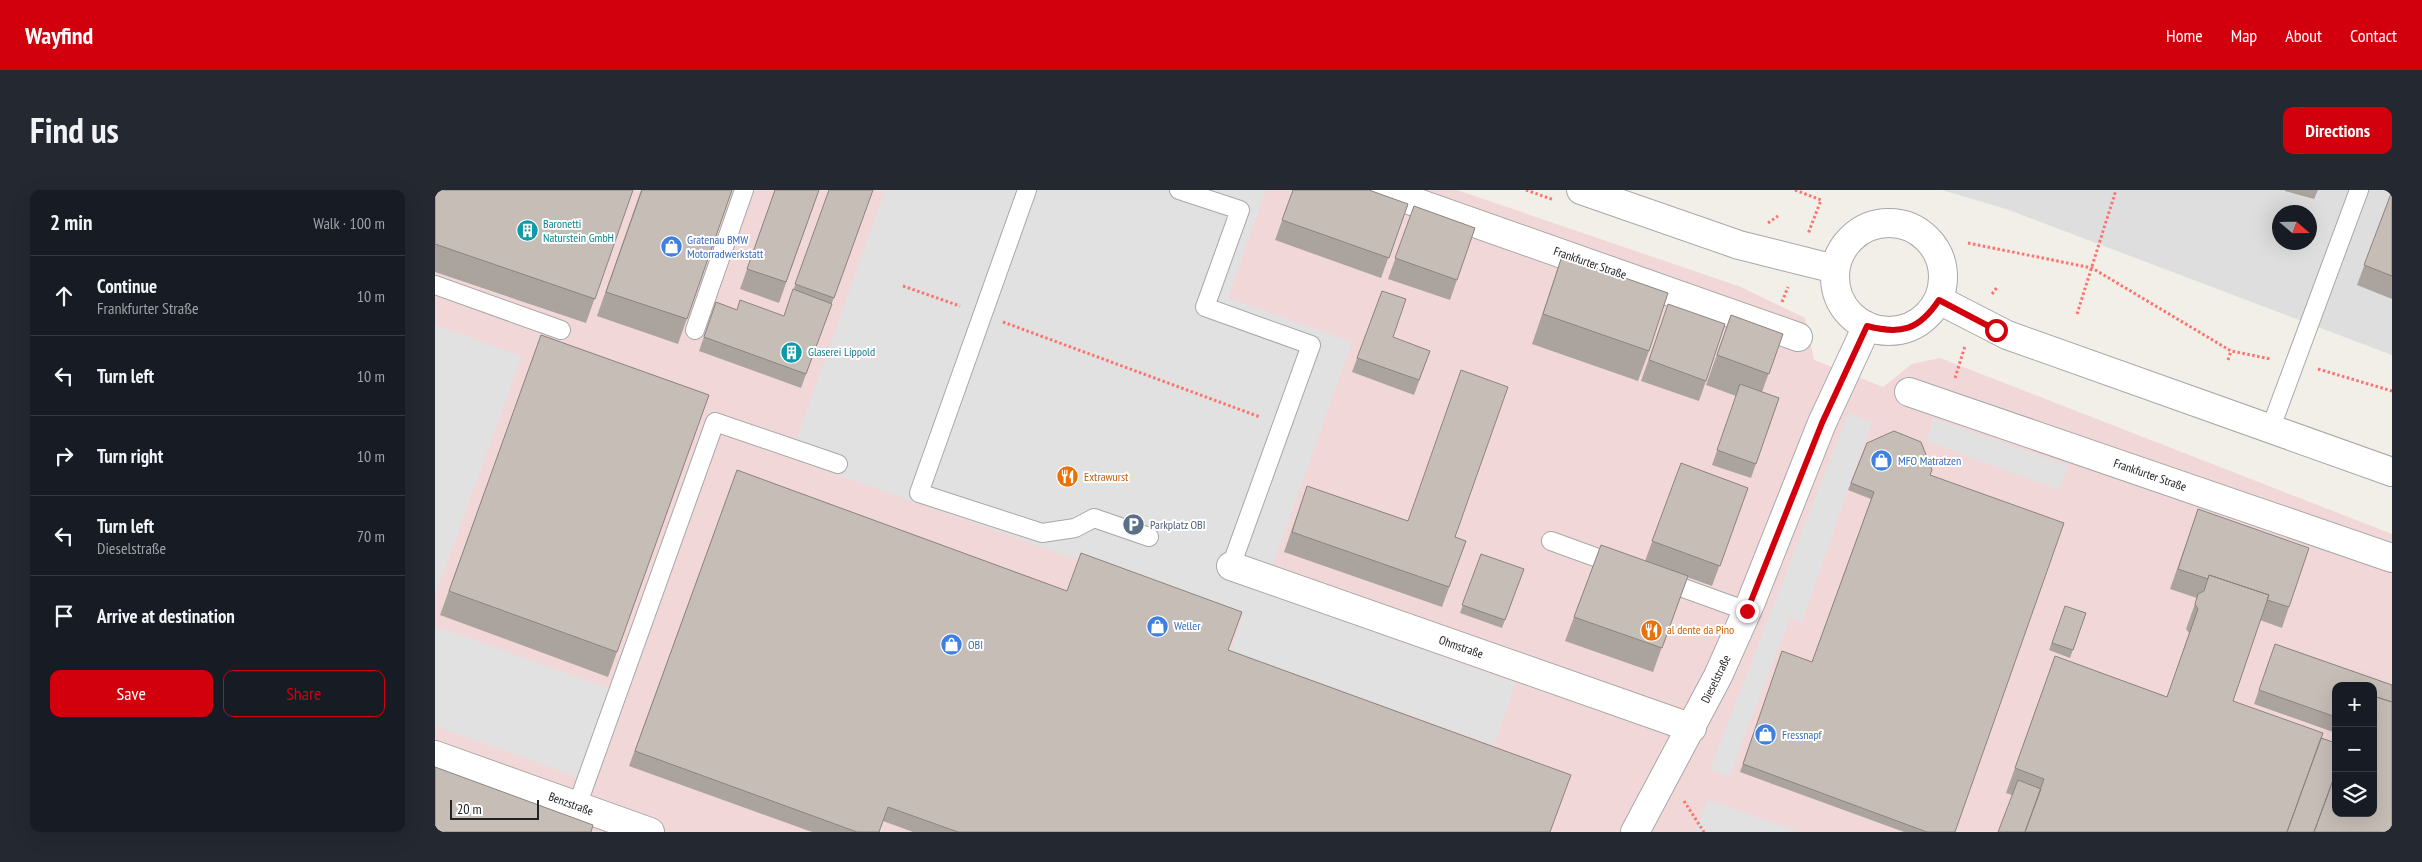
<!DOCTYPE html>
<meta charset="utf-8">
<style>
body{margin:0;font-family:"PT Sans Narrow",sans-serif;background:#242831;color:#f1f3f6}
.controls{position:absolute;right:15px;bottom:15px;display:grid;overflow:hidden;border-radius:10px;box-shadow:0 5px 20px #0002}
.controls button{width:45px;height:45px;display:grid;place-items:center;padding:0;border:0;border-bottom:1px solid #363941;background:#171b24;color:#f1f3f6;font:25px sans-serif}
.compass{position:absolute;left:1837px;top:15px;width:45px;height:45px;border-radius:50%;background:#171b24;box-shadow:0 5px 20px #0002;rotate:110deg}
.scale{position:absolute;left:15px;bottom:12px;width:89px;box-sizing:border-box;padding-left:5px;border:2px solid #212121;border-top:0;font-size:14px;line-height:18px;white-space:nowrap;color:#212121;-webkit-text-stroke:4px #fff;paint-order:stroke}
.stop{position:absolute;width:15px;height:15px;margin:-11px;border:4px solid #d2000d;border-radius:50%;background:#fff}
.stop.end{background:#d2000d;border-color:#fff;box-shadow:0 1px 5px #0008}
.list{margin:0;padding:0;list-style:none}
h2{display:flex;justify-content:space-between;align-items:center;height:65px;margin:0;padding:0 20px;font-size:21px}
h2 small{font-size:16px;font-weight:400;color:#9ea1a6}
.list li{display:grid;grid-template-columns:32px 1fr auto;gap:15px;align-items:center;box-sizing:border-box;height:80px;padding:0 20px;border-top:1px solid #363941}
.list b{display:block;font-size:19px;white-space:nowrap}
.list p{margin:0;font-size:16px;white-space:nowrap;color:#9ea1a6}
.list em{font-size:16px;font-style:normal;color:#9ea1a6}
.actions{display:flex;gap:10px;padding:15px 20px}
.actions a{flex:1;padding:11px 0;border:1px solid #d2000d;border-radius:10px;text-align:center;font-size:18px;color:#d2000d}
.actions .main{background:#d2000d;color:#fff}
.icon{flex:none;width:28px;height:28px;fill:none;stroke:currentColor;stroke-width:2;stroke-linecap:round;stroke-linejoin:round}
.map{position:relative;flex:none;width:1957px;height:642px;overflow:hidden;border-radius:10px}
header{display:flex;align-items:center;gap:30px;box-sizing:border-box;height:70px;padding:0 25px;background:#d2000d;color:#fff}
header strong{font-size:24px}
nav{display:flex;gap:28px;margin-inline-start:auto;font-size:18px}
.intro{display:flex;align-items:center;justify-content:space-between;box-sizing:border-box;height:120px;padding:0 30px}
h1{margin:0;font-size:35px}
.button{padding:12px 22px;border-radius:10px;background:#d2000d;color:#fff;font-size:18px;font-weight:700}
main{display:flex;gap:30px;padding:0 30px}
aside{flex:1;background:#171b24;border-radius:10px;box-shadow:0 5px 20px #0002}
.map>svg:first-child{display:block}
</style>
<header>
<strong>Wayfind</strong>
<nav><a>Home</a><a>Map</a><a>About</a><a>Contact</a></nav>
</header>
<div class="intro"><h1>Find us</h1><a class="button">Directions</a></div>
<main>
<aside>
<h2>2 min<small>Walk · 100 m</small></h2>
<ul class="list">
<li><svg class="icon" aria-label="ahead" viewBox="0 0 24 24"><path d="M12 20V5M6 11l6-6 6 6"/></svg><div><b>Continue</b><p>Frankfurter Straße</p></div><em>10 m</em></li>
<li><svg class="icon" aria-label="left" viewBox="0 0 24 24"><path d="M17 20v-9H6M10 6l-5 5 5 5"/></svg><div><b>Turn left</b></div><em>10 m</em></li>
<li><svg class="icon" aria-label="right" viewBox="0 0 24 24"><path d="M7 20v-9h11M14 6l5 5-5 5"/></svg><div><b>Turn right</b></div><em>10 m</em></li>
<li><svg class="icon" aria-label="left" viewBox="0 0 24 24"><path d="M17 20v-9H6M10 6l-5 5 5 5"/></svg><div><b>Turn left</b><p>Dieselstraße</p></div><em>70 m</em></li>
<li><svg class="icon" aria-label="arrive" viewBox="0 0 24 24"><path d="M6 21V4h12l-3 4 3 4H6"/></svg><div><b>Arrive at destination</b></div></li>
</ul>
<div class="actions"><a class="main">Save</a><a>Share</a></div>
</aside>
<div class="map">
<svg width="1957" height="642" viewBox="0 0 1957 642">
<rect width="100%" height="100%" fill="#f2eee8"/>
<path fill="#dfdede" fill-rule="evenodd" d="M1507,0H1957V165L1571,19ZM1844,22H1874V52H1844Z"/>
<path fill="#f2d7d8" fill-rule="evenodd" d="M0,0H1022L1306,97L1370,128L1379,170L1448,197L1477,174L1505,168L1957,344V642H0ZM1901,496H1938V623H1901Z"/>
<path fill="#e1e1e1" d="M450,0H831L793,108L917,152L828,403L1081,493L1059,555L796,461L807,428L355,268Z
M0,135L87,166L0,406Z
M1413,223L1437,232L1367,432L1355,428L1294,587L1275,579Z
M1499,228L1633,276L1624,300L1491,251Z
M0,436L176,499L144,588L0,536Z
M1273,610L1364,642H1259Z"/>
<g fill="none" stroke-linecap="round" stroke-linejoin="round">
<defs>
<path id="service" d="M592,0L484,303L607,343L640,338L659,328L714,347
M744,0L805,20L770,117L876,155L796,376
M0,95L126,140
M260,140L309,0
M1835,240L1924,0
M1116,351L1182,375
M1226,390L1312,421
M142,616L280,232L403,274"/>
<path id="minor" d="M946,0L1363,147
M1474,202L1957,368
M796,376L1257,538
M0,565L215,642
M1200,642L1283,486L1316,412L1387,233L1432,136"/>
<path id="tertiary" d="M1146,0L1304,55L1400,79
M1400 87a54 54 0 1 1 108 0a54 54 0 1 1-108 0Z
M1504,110L1572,145L1957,282"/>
</defs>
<use href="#service" stroke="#a8a8a8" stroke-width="20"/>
<use href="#minor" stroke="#a8a8a8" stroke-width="30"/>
<use href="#tertiary" stroke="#a8a8a8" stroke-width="30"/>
<path stroke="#fd736d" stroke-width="3" stroke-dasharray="2.5 2.5" stroke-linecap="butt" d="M1091,0L1119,10
M1360,0L1386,10L1373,44
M1333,33L1343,26
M1533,53L1657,78L1796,161L1836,169
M468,96L525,116
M1557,104L1563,96
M1347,112L1353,97
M1642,124L1681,0
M568,132L825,227
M1793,170L1796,161
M1883,179L1957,201
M1520,188L1530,156
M1249,611L1269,642"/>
<use href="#service" stroke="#fff" stroke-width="18"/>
<use href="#minor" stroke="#fff" stroke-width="28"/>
<use href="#tertiary" stroke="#fff" stroke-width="28"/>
</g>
<path fill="#aba39d" d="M0,0H198L151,133L0,82Z
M206,0H297L243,154L162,126Z
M340,0H384L344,113L305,99Z
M394,0H438L366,198L264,161L281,112L302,120L349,126Z
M858,0L973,14L946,88L840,50Z
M1850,0H1883L1879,9L1850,1Z
M1957,1V109L1922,95Z
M979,16L1040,38L1015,110L953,89Z
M1127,66L1214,161L1203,191L1097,154Z
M947,101L958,147L995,161L979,205L917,182Z
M1296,125L1348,144L1327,202L1344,208L1316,288L1277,275L1301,206L1271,195Z
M1226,135L1271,191L1264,211L1206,191Z
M106,145L274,205L173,487L5,425Z
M1432,253L1495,285L1520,642H1469L1305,582L1347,461L1377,472L1436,309L1413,300Z
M1246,273L1313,298L1277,396L1252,387L1218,482L1130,451L1166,355L1210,371Z
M302,280L793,460L1115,642H478L448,631L444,642H377L194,576Z
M872,296L1031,351L1007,417L849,362Z
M1763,319L1854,417L1847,438L1825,430L1798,511L1886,548L1901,623L1938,496H1901V543L1819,514L1840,454L1957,495V642L1577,605L1571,603L1620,466L1732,507L1754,443L1751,439L1762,408L1735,399Z
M1046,364L1089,379L1067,438L1025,423Z
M1630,416L1651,423L1635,468L1614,460Z"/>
<path fill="#c7bdb7" stroke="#8b8480" d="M1,0H198L160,109L0,54V2Z
M207,0H297L252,129L171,102Z
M340,0H384L351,92L312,79Z
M394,0H438L399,108L360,94Z
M858,0H934L973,14L954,68L847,30Z
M1957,1V86L1929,75Z
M979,16L1040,38L1022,90L960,68Z
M1127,66L1233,103L1214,161L1108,124Z
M358,99L397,114L371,184L269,147L281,112L302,120L305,110L349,126Z
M947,101L971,109L958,147L995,161L984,190L922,168Z
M1233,114L1290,134L1271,191L1214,170Z
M1296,125L1348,144L1334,184L1282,165Z
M106,145L274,205L182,462L14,401Z
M1026,180L1073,197L1020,347L1031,351L1014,397L857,342L872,296L973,331Z
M1305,194L1344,208L1321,274L1282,260Z
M1459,241L1486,252L1497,280L1495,285L1629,333L1520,642H1492L1308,574L1347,461L1377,472L1439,302L1416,293L1432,253Z
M1246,273L1313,298L1285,376L1217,351Z
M302,280L632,401L646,363L807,422L793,460L1136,585L1115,642H523L453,617L444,642H422L200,561Z
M1763,319L1874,358L1854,417L1832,410L1834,405L1774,385L1773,389L1743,379Z
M1166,355L1253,386L1227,458L1139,427Z
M1046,364L1089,379L1070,430L1027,415Z
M1774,385L1834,405L1798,511L1888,543L1852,642H1590L1609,589L1580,578L1620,466L1732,507L1763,419L1760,414L1763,404L1769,401Z
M1630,416L1651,423L1638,460L1617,453Z
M1840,454L1957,495V512L1938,506V496H1901V527L1824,500Z
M1938,506L1957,512V642H1879L1901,582V623H1938Z
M1886,548L1901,553V582L1879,642H1852Z
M0,577L158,635L156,642H0Z
M1583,590L1606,599L1590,642H1563Z"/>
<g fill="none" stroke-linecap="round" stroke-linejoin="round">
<path stroke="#d2000d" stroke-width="6" d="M1312,421L1387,233L1432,136C1466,145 1484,140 1504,110L1561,140"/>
</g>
<defs>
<symbol id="building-disc" viewBox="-11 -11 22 22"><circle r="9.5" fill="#0f9aa8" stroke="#fff"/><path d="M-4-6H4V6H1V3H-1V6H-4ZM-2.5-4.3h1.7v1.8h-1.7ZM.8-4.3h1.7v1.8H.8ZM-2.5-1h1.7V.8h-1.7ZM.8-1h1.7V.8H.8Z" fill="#fff"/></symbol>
<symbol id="shop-disc" viewBox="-11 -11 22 22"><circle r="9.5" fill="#3f7fe0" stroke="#fff"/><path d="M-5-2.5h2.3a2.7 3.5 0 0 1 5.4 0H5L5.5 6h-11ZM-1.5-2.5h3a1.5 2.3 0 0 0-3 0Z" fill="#fff"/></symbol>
<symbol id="restaurant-disc" viewBox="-11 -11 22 22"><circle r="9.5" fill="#e8710a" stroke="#fff"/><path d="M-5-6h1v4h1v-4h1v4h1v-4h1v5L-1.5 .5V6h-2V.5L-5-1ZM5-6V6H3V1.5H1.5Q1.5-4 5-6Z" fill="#fff"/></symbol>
<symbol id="parking-disc" viewBox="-11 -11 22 22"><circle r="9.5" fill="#5c6f8a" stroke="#fff"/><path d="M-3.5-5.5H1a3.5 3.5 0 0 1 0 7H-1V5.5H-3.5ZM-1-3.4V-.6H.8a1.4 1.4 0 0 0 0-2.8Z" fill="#fff"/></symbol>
</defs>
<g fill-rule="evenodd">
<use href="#building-disc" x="80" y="28" width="25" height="25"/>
<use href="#shop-disc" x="224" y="44" width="25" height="25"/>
<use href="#building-disc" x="344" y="150" width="25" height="25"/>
<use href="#shop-disc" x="1434" y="258" width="25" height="25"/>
<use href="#restaurant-disc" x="620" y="274" width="25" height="25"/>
<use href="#parking-disc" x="686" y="322" width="25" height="25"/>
<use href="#shop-disc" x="710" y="424" width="25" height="25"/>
<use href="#restaurant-disc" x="1204" y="428" width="25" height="25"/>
<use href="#shop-disc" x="504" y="442" width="25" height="25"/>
<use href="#shop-disc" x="1318" y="532" width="25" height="25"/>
</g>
<g text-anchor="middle" stroke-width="4" stroke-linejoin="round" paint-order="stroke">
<g font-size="12" fill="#0d838f" stroke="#fff" text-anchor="start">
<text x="108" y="38">Baronetti<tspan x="108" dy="14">Naturstein GmbH</tspan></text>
<text x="373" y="166">Glaserei Lippold</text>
</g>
<g font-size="12" fill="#366cbe" stroke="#fff" text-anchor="start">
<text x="252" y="54">Gratenau BMW<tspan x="252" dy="14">Motorradwerkstatt</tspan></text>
<text x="1463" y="275">MFO Matratzen</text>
<text x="739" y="440">Weller</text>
<text x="533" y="459">OBI</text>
<text x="1347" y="549">Fressnapf</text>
</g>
<g font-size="12" fill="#212121" stroke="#fff">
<text transform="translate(1155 73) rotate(19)" y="4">Frankfurter Straße</text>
<text transform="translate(1715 285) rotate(19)" y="4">Frankfurter Straße</text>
<text transform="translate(1026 457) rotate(19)" y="4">Ohmstraße</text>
<text transform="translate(1281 489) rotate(-64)" y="4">Dieselstraße</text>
<text transform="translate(136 614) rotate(20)" y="4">Benzstraße</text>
</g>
<g font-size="12" fill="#c56008" stroke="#fff" text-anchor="start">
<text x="649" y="291">Extrawurst</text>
<text x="1232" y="444">al dente da Pino</text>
</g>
<g font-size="12" fill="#4e5e75" stroke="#fff" text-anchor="start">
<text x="715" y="339">Parkplatz OBI</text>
</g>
</g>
</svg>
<div class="controls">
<button>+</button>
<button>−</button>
<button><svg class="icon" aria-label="layers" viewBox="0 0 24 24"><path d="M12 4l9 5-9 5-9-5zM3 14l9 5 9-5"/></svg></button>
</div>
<svg class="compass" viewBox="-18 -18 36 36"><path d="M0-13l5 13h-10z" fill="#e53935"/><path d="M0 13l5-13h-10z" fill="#9ea1a6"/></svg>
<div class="scale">20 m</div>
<div class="stop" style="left:1561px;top:140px"></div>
<div class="stop end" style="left:1312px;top:421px"></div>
</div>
</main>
